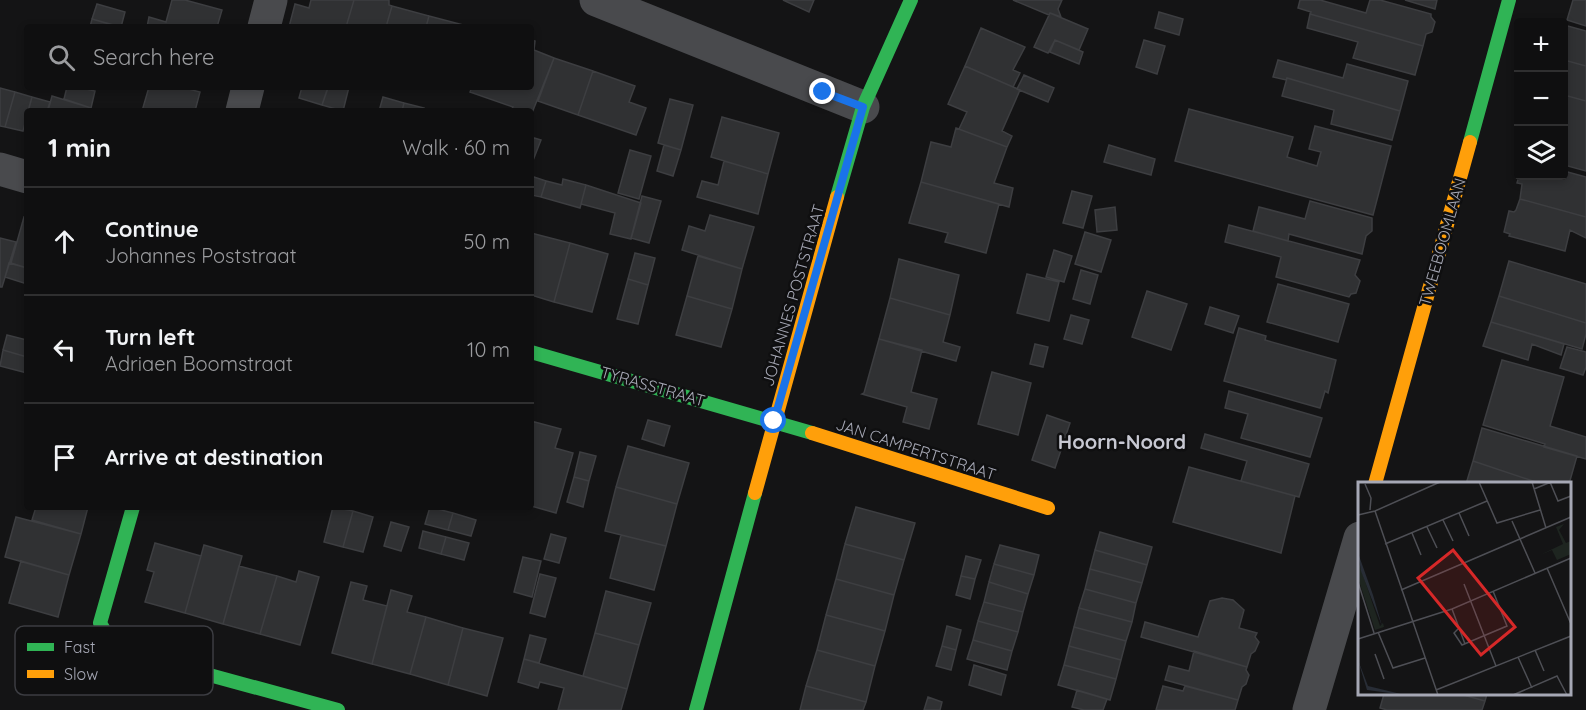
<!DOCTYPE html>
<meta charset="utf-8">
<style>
body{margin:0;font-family:Quicksand,sans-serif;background:#181819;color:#f1f3f6}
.controls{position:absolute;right:18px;top:18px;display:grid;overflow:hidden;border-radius:6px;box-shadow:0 3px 9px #0003}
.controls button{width:54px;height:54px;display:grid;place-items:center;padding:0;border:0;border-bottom:2px solid #2f2f30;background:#0f0f10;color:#f1f3f6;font:30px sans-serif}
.stop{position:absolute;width:18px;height:18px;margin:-14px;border:4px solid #1a73e8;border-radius:50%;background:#fff}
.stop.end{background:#1a73e8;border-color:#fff;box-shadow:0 2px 6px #0008}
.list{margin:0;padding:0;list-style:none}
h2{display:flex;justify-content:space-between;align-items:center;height:78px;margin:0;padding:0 24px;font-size:26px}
h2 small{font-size:20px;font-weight:400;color:#9b9c9f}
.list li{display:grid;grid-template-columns:39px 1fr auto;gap:18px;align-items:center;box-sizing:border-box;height:108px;padding:0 24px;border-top:2px solid #2f2f30}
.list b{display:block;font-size:22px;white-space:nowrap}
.list p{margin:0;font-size:20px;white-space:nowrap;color:#9b9c9f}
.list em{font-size:20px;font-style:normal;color:#9b9c9f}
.icon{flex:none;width:33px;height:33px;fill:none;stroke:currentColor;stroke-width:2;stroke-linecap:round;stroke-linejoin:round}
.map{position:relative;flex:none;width:1586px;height:710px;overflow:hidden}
.search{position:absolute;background:#0f0f10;box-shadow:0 3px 9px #0003;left:24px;top:24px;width:510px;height:66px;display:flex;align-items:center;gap:15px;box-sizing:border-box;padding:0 21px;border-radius:6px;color:#9b9c9f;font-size:22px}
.panel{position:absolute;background:#0f0f10;box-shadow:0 3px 9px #0003;left:24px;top:108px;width:510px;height:402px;border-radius:6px}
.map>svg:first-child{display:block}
</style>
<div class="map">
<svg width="1586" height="710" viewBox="0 0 1586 710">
<rect width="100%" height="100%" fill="#141415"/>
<path fill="#303133" stroke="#3d3e41" stroke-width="1.5" d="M172,0H185L222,10L217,27H147L149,17L166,22Z
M311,0H354L346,27H289L295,4L309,8Z
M354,0H389V5L392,6L386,27H346Z
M783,0H814L809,12Z
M1013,0H1062L1058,9L1061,17L1050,13L1049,15Z
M1300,0H1320L1366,13L1370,0H1380L1431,14V17L1435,22L1432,32L1426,34L1423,46L1310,14L1311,12L1298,8Z
M1405,0H1437L1435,9Z
M1573,0H1586V26L1567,20Z
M97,4L125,12L121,27L92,19Z
M392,6L429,16L426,27H386Z
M1159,12L1183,19L1179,35L1155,28Z
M1050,13L1088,29L1079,50L1055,40L1048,53L1034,47Z
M1310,14L1423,46L1415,75L1353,58L1358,42L1307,28Z
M429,16L467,26L426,27Z
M92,19L119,27H90Z
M1564,25L1586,31V66L1564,60Z
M981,28L1025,47L1013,70L1020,73L1013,87L965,66Z
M531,40L535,41L534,50L554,58L532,113L531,111H511L513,107L470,92L472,87H531Z
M1055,40L1083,52L1079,64L1050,52Z
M1144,40L1165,46L1157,74L1136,67Z
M554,58L593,71L578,115L538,101Z
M1278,60L1343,78L1347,64L1408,81L1400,111L1287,78L1286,80L1273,77Z
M1564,60L1586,66V101L1564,95Z
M965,66L1020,90L1002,131L1012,136L1007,147L956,128L959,129L967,112L948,104Z
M593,71L635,86L629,102L646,108L636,135L578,115Z
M1024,75L1054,88L1048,102L1017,89Z
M1287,78L1400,111L1392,140L1331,124L1334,110L1282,96Z
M67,87H77L95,91L91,108L64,99Z
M149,87H181L200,92L195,111H142Z
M302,87L328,88L322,105L299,98Z
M328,87H349L343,111L322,105Z
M0,88L15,92L5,127L0,126Z
M15,92L32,97L23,131L5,127Z
M1564,95L1586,101V171L1564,165Z
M52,96L91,108L90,111H48Z
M32,97L50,102L47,111H28Z
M383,97L404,103L402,111H379Z
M670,99L693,105L681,150L658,143Z
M404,103L424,108L423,111H402Z
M1189,109L1293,137L1287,157L1317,166L1321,152L1309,149L1315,126L1391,146L1373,215L1175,161Z
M722,117L779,133L768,174L711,157Z
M956,128L1007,147L994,183L1013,188L1009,207L921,182L931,142L951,147Z
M531,137L541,140L532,163H531Z
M664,145L681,150L673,176L657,171Z
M1109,145L1155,159L1151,175L1104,162Z
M630,150L651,156L639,199L618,193Z
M724,161L768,174L758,214L697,197L702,181L718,185Z
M1564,171L1586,177V217L1520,199L1522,184L1517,183L1519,176H1564Z
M531,176L546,181L541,197L531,195Z
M563,179L586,185L580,208L541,197L546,181L562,185Z
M921,182L999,204L986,253L945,242L948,233L909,223Z
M586,185L641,203L631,239L610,234L615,213L581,204Z
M1072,191L1092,196L1083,228L1063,223Z
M642,196L661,201L649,243L631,238Z
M1520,199L1586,217V238L1570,230L1565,251L1509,236L1510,234L1504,232L1509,211L1514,212L1516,210Z
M1310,201L1372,218V231L1366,236L1362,254L1289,234L1288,241L1253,231L1259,207L1305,219Z
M1115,207L1117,230L1097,232L1095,210Z
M710,215L754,227L742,269L682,250L689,226L705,231Z
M24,217L27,218V268L11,263Z
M1229,225L1360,260L1355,275L1360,281L1356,293L1351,294L1349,297L1276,277L1281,257L1225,242Z
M1085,232L1111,240L1101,272L1075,264Z
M531,233L570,243L554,302L531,295Z
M0,238L16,242L2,287H0Z
M570,243L608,254L592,312L554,302Z
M1054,250L1072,256L1064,282L1046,277Z
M635,253L655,258L648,285L628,279Z
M698,256L742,269L732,309L687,296Z
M899,259L959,275L950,315L890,298Z
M1509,261L1586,284V323L1499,296Z
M9,263L27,268V284L5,277Z
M1081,270L1098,275L1090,304L1073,299Z
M1027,274L1059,282L1049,321L1017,313Z
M628,279L648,285L638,324L617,319Z
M1278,284L1349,304L1338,342L1267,322Z
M1147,291L1187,304L1171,350L1132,337Z
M687,296L732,309L721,347L676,335Z
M1499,296L1586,323V334L1582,349L1491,322Z
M890,298L950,315L943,342L960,347L956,361L879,339Z
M1210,307L1239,316L1233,333L1205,324Z
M1071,315L1089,320L1082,344L1064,339Z
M1491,322L1564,344L1561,355L1532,344L1528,360L1483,346Z
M1239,328L1266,336L1265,340L1336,360L1328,393L1325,391L1320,408L1224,381Z
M7,335L27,340V357L3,350Z
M879,339L922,350L911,392L937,399L929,429L903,422L907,407L862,394L864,393Z
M1035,344L1048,347L1043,367L1030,364Z
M1567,347L1586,352V367L1583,375L1560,368Z
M3,350L27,357V373L0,366Z
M1502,360L1564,377L1550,426L1586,437V459L1544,447L1545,444L1483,425Z
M992,372L1031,383L1018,435L978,424Z
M1229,391L1322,418L1310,457L1241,438L1248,414L1225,408Z
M1047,415L1070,423L1055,468L1032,460Z
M648,420L670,426L664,446L642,439Z
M531,421L561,429L555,448L573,453L556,513L531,506Z
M1482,428L1577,456L1569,484H1542L1473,461Z
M1205,434L1309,464L1299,497L1241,481L1247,461L1201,448Z
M628,446L689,463L677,504L616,487Z
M580,452L596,456L589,481L574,477Z
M1473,461L1542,484H1466Z
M1189,467L1295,496L1281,553L1173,522Z
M574,477L589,481L583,507L567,502Z
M616,487L677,504L666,546L605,531Z
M36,507H88L81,534L32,520Z
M333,507L353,511L343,547L324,542Z
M430,507L453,513L448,530L425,524Z
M856,507L915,523L904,560L845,544Z
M353,511L373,517L363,552L343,547Z
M453,513L476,520L471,536L448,530Z
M16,517L81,534L69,575L5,557Z
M391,522L409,527L401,551L384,546Z
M423,531L446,537L441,554L419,548Z
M1100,532L1152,547L1147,565L1095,550Z
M551,534L566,538L559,563L544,559Z
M621,535L666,546L654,590L610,578Z
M446,537L469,543L464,560L441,554Z
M155,543L201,556L185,613L145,602L154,572L147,570Z
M845,544L904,560L894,595L836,579Z
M204,545L242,556L223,624L185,613Z
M1000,545L1039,555L1034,575L994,564Z
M1095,550L1147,565L1142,583L1090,569Z
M966,556L981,560L975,579L961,576Z
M523,557L541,561L532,597L514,592Z
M21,561L69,575L58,617L9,603Z
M994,564L1034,575L1028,594L989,582Z
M239,566L277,576L260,634L223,624Z
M1090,569L1142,583L1136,603L1085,589Z
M299,571L319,577L300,645L260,634L277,576L296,582Z
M540,574L556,578L545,617L530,613Z
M961,576L975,579L970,599L956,595Z
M836,579L894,595L885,631L826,615Z
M351,582L367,586L363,600L387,606L372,664L332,653Z
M989,582L1028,594L1023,612L984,602Z
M1085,589L1136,603L1132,622L1079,608Z
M391,590L412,596L407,612L426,617L410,674L372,664Z
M606,591L651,603L639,645L595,633Z
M1222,598L1233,600L1244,610L1239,628L1257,633L1255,637L1259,642L1255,651L1251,654L1247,667L1141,637L1145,622L1198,637L1210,601Z
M984,602L1023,612L1018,632L978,621Z
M1079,608L1132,622L1126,641L1074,627Z
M826,615L885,631L875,666L817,650Z
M426,617L463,628L448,685L410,674Z
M978,621L1018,632L1012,651L973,640Z
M947,626L961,630L956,650L942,646Z
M1074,627L1126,641L1121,660L1069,646Z
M463,628L503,638L487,696L448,685Z
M595,633L639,645L627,689L583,676Z
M530,635L546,639L539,663L524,659Z
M973,640L1012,651L1007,670L967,659Z
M942,646L956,650L951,670L936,666Z
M1069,646L1121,660L1116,679L1064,665Z
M817,650L875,666L866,702L806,686Z
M1194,651L1247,667L1246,670L1249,675L1246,684L1242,687L1238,700L1165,680L1169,666L1189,671Z
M524,659L627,689L621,710H558L564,688L540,682L538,688L518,682Z
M974,665L1006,675L1001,695L969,685Z
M1064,665L1116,679L1110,700L1058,685Z
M806,686L866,702L863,710H800Z
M1163,686L1183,691L1185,686L1238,700L1235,710H1156Z
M1077,690L1107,699L1103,710H1084L1072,707Z
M1384,694H1460L1485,701L1482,710H1387L1380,708Z
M1460,694H1487L1485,701Z
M928,697L942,702L940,710H924Z"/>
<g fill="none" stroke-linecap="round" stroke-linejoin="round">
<path stroke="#494a4d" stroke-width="33" d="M596,0L863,107
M264,27L271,0
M242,111L248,87
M0,169L27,177
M1309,710L1360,538"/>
<path stroke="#30b455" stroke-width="14" d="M1470,142L1509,0
M837,197L863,107L911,0
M531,352L812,433
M133,507L100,623L111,642L129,653L338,710
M696,710L755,493"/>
<path stroke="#ff9f0a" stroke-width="14" d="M812,433L1048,508
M1375,484L1470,142
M755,493L837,197"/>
</g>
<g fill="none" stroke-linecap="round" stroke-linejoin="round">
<path stroke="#1a73e8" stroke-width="8" d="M774,421L863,107L823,92"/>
</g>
<g text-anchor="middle" stroke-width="5" stroke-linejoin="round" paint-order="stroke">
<g font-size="16" fill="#a6a8b5" stroke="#0f0f10">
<text transform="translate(1442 242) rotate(-74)" y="6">TWEEBOOMLAAN</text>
<text transform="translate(793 295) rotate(-74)" y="6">JOHANNES POSTSTRAAT</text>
<text transform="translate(653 386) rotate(16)" y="6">TYRASSTRAAT</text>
<text transform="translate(916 449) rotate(18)" y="6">JAN CAMPERTSTRAAT</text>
</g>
<g font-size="20" font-weight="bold" fill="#c7c8d2" stroke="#0f0f10">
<text x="1122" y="449">Hoorn-Noord</text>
</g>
</g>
<g transform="translate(1358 482)">
<rect width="213" height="213" fill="#141415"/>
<path d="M206,42L201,48L208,61L213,59V72L199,78L194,68L182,73L205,62L198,45ZM0,78L22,144L25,141L26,145L17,148L0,96Z" fill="#1e2520"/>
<path d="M0,71L15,113L24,144L3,89ZM0,178L10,204L47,213L9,208Z" fill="#282d36"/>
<path fill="none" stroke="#4e4f55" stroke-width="1.5" d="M121,0L139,41L182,28M174,0L188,46M192,0L200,19L213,14M7,2L13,16L12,28M176,7L193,0M17,29L80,213M101,31L111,54M0,33L17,29L82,0M85,38L95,59M154,39L177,91M69,45L79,66M54,51L63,73M27,62L129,19M189,86L213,142M0,100L16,151M106,102L138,184M43,108L213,35M94,127L107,162M100,147L96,151L104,163L149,144L135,109M20,150L35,186L67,176M0,157L94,127L213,76M177,168L186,189M17,172L26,197M160,175L174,206M78,208L213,154M155,213L199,194L209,213"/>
<path fill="#d62828" fill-opacity="0.15" stroke="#d62828" stroke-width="3" d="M95,68L157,145L123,173L60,96Z"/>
<rect width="213" height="213" fill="none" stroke="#a6a8b5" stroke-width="3"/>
</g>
<rect x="15" y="626" width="198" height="69" rx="9" fill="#0f0f10" stroke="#3c3d42" stroke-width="1.5"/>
<rect x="27" y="643" width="27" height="8" fill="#30b455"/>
<rect x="27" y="670" width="27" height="8" fill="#ff9f0a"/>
<g font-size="16" fill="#a6a8b5">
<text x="64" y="653">Fast</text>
<text x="64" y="680">Slow</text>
</g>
</svg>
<div class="controls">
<button>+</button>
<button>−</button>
<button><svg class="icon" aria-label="layers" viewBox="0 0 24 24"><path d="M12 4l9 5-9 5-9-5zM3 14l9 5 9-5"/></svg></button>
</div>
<div class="stop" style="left:774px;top:421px"></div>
<div class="stop end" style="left:823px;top:92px"></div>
<div class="search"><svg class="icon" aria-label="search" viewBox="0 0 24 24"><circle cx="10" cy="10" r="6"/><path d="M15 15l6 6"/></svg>Search here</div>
<section class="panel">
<h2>1 min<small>Walk · 60 m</small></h2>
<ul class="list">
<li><svg class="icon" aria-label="ahead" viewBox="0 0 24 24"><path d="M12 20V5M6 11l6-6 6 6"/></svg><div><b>Continue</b><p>Johannes Poststraat</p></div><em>50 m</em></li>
<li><svg class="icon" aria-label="left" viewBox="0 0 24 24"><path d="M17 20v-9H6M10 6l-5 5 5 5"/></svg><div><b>Turn left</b><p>Adriaen Boomstraat</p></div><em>10 m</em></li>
<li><svg class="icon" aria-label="arrive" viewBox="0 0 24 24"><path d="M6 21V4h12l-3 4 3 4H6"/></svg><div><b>Arrive at destination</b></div></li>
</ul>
</section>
</div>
